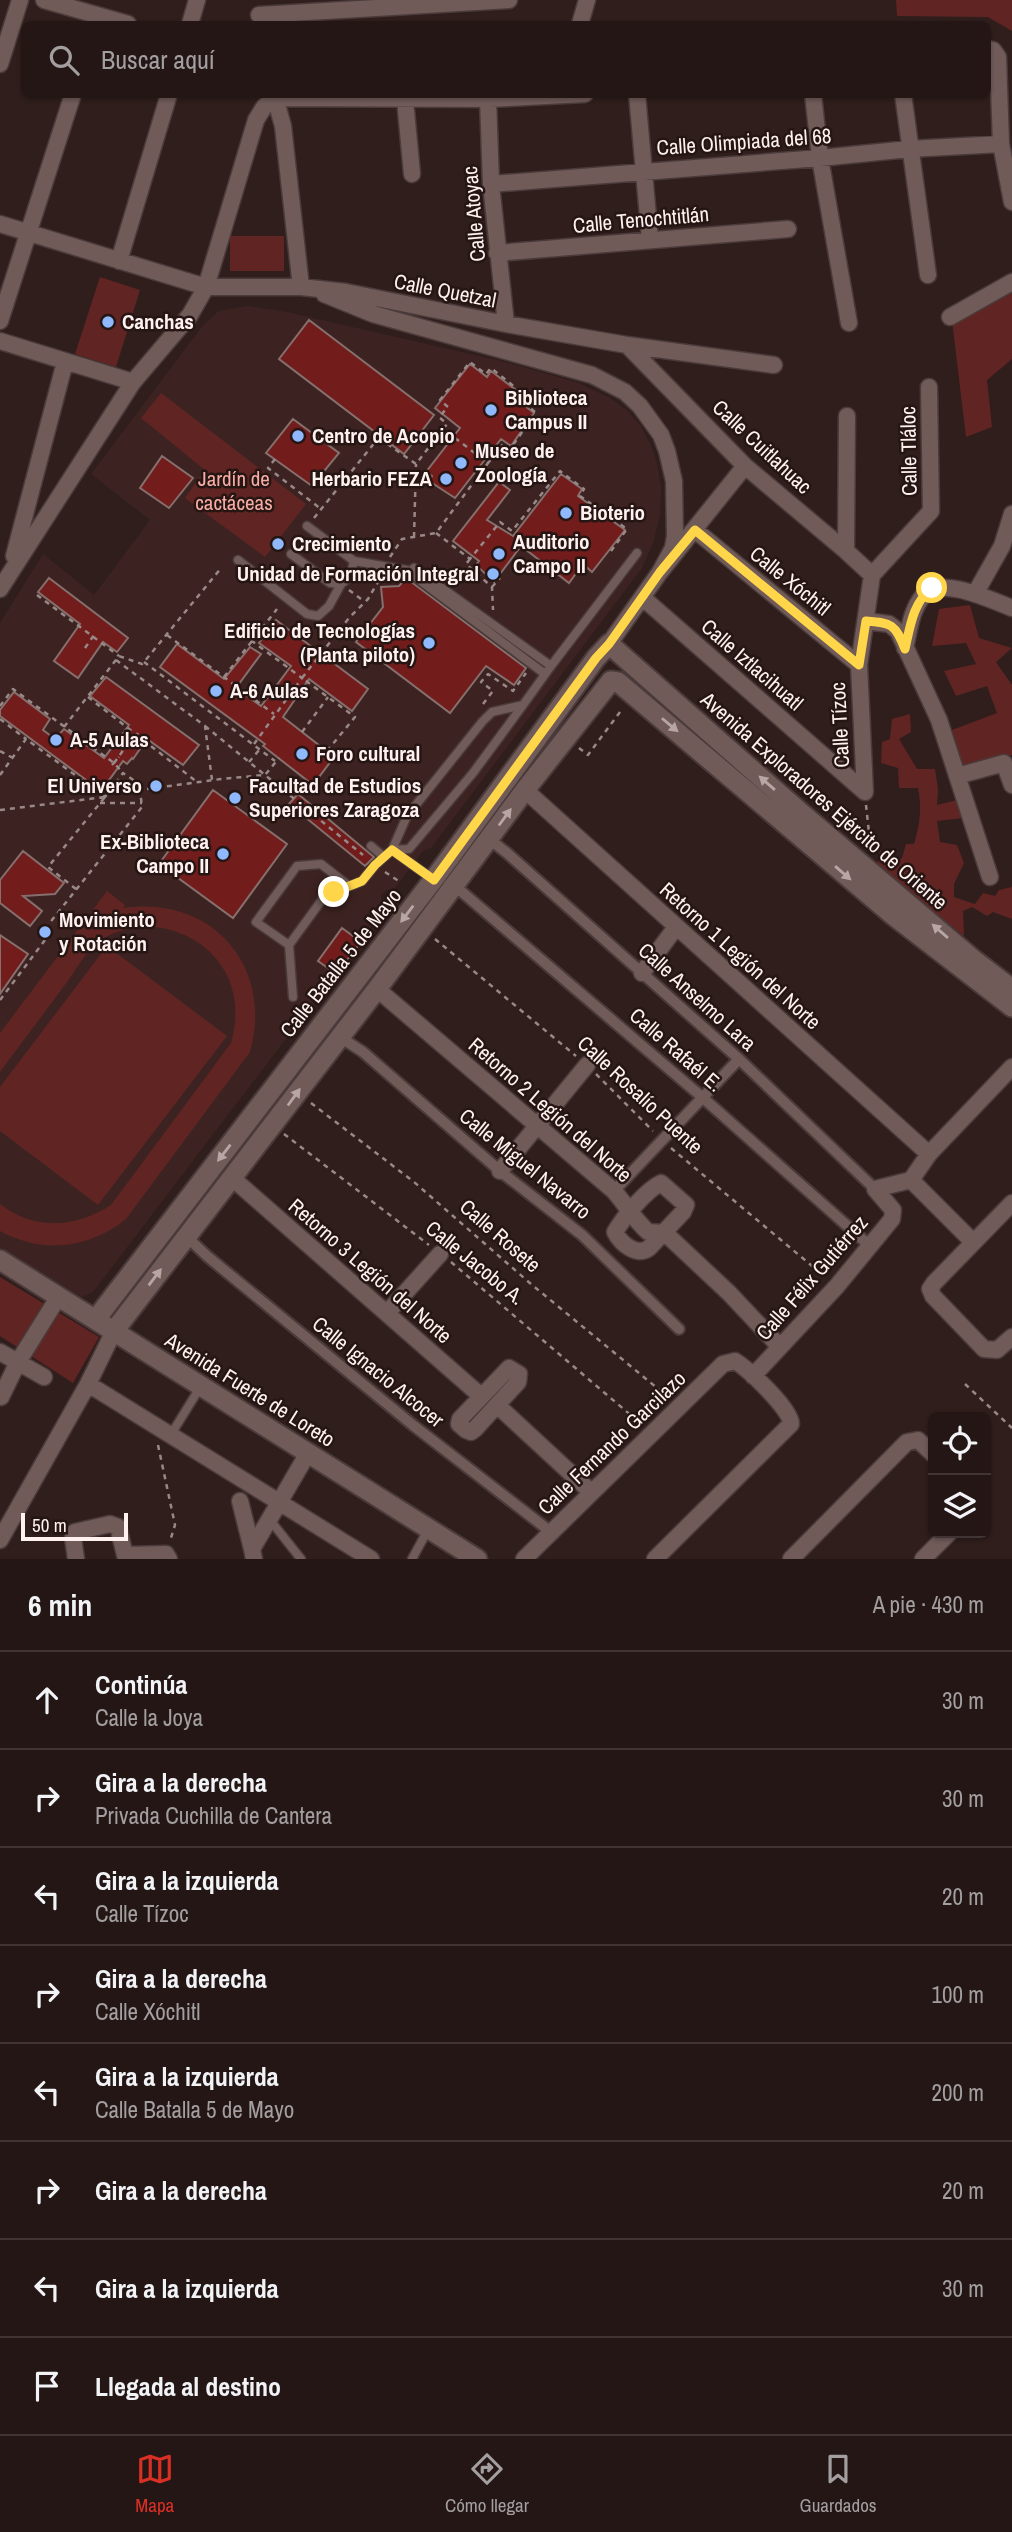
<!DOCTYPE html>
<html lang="es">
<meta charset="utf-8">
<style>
body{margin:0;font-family:"Archivo Narrow",sans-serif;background:#2f2322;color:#f1f3f6}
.controls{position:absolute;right:21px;bottom:21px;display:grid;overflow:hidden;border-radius:10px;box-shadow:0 2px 5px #0004}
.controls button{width:63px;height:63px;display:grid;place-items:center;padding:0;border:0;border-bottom:2px solid #403534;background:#231615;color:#f1f3f6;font:35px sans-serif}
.scale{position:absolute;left:21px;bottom:18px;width:107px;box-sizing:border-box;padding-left:7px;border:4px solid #fef1f0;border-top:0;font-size:19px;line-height:24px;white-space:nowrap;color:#fef1f0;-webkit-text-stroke:5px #251513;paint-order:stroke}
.stop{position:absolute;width:21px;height:21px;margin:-16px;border:5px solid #ffd54a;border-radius:50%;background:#fff}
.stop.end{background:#ffd54a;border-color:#fff;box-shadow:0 2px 7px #0008}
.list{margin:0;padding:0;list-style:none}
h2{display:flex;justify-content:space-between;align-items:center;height:91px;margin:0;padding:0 28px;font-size:30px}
h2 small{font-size:23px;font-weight:400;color:#a39fa0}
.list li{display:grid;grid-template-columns:46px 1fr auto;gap:21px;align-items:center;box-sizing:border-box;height:98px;padding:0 28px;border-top:2px solid #403534}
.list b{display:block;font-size:26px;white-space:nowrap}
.list p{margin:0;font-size:23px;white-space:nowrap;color:#a39fa0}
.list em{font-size:23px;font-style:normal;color:#a39fa0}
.icon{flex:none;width:38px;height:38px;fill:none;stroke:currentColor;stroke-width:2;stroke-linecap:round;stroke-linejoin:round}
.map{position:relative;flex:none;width:1012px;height:1559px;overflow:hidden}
.search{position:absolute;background:#231615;box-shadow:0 2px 5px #0004;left:21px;right:21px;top:21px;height:77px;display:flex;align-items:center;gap:18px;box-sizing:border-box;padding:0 24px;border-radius:10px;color:#a39fa0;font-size:26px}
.sheet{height:875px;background:#231615}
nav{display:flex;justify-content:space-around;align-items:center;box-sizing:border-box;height:98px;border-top:2px solid #403534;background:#231615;font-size:19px;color:#a39fa0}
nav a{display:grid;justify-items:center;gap:4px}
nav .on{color:#d93025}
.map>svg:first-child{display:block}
</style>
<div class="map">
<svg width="1012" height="1559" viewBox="0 0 1012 1559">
<rect width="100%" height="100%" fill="#2f1e1c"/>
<path fill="#3c2321" d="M248,306L287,312L505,362L579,383L610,398L628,411L641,426L651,446L657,463L661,488L660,515L653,544L642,568L431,848L423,851L392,892L387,889L381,896L384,910L93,1292L82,1297L0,1247V623L43,554L94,595L150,520L91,474L204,324L219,311Z"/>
<path fill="#602523" d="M896,0H1012V31L988,17L897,16Z
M230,236H284V271H230Z
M100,277L140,290L116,367L75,354Z
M1012,286V359L987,380L992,427L966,437L952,320Z
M161,393L306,504L265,557L185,498L205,470L141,418Z
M970,605L979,638L1012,648L996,662L1012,685V755L963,767L952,730L997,713L987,686L956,696L944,671L976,664L966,643L932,646L939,609Z
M910,714L911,732L899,739L917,769H935L938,789L937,805L957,800L963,818L937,821L940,842L957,845L964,863L954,884V897L975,904L983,893L995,896L999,890L1012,887V919L993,912L987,916L972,907L963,911L964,936L877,866L880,850L896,863L902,858L906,844H914C920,824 922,808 918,788H899L898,768L881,763L882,742L890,739L892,719Z
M107,891L125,905L123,908C212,895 274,966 250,1052L126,1219C89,1249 42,1254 0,1231V1204C35,1231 75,1228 111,1205L231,1043C240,1012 236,979 212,954C183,924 130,916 96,944C84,954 76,970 67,982C45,1012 22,1042 0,1072V1033Z
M107,946L227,1036L98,1205L0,1131V1087Z
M0,1277L99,1337L73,1383L0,1336Z"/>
<path fill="#721c1c" stroke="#85706d" stroke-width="2" d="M309,320L434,415L404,454L279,359Z
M470,364L487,377L491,371L524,396L520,402L534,413L511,446L501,439L455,498L429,481L432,476L426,472L460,428L435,408Z
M293,419L339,453L312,486L266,453Z
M162,456L193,478L169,508L140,488Z
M561,474L582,489L578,496L625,530L592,572L583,564L569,583L521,546L494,582L476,565L479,561L453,541L499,482L510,490L487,520L513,536Z
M49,578L128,638L117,652L103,642L78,678L54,661L80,624L38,592Z
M406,578L526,668L514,685L486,666L450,713L356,642L383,607L381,587L399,586Z
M276,620L368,689L352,711L309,679L283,717L334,757L313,785L263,746L265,744L160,667L177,644L224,679L250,647L261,654L236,688L261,706L291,666L259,643Z
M106,677L199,745L183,765L147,739L133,759L132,758L127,764L123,761L101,791L0,716V710L14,692L50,719L43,730L55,739L64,729L104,758L129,725L90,696Z
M213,790L287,844L233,918L159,864Z
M298,794L374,857L365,866L289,804Z
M23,851L64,883L55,894L23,896L42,911L30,926L0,903V880Z
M342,928L361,942L336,974L318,961Z
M0,935L28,954L0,994Z"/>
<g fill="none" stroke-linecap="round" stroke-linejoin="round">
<defs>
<path id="service" d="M307,526L354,561L412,571
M291,554L330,583L341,584L350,577L354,561
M238,560L307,614L318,616L329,606L341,584
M414,568L551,666L523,705
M414,568L410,573L545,674
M551,666L637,553
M523,705L473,773L409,849L392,850L407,816L482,722L492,712Z
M371,846L384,857
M289,945L256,922L297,866L321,864L349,886
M293,997L289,945L324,897L362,881L375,865L392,850L434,880
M170,1436L201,1386
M270,1520L301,1559
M412,1559L429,1528"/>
<path id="pedestrian" d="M489,839L507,853L739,1059L875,1189
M455,886L702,1097L870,1246
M340,1037L363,1052L500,1171L582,1235L679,1329
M614,1191L739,1059
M186,1236L207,1256L414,1426L551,1532"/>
<path id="minor" d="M44,0L128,24
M259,15L509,0
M190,24L197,0
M580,24L587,0
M988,49L993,50L998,57L1001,144L1012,202
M0,64L20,0
M274,94L283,126L301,287
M637,94L650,239
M813,94L820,158L849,323
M903,94L928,275
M488,99L491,184L506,324
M405,100L412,174
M491,184L820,158L909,149L1001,144
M0,224L206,287H301L346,292L506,324L627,345L774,365
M497,253L788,229
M119,261L169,94
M324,294L373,314L592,375L625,392L640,406L661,435L667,451L674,481L675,536L673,548L660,572
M950,317L1012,282
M0,321L73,94
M0,341L133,382
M627,345L745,466L846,551L872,575
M695,530L859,665
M846,551L847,416
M14,556L65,362
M872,575L931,511L929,387
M0,589L133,382L190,315L206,287L256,120L264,107L274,98L488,99L585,94
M975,594L1002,546L1012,514
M643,598L865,792
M866,621L889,624L898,631L939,720L990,877
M609,644L660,572L745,466
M905,648C909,631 911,610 923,596C940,575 991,600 1012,608
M957,776L1004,763L1012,785
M525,790L929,1154
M865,792L859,665L872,575
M642,973L676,927
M377,989L614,1191C626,1205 634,1219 648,1232L665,1233L729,1293L780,1347
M500,1171L587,1065
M231,1177L481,1396
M911,1180L973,1242
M661,1183L686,1205L683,1212L649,1248C637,1257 621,1244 615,1232C623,1218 646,1190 661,1183Z
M1012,1203L934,1283L930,1289L933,1296L984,1349L997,1350L1012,1337
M387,1313L440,1254
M0,1352L44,1377
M509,1368L519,1374L518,1382L475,1429L471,1432L466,1430L459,1424L460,1419Z
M753,1376L837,1286L892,1219L893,1210L875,1189L911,1180L929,1154L1012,1067
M88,1384L371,1559
M1,1397L18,1362L59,1296
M497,1405L591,1492
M240,1501L252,1549
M0,1540L88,1384L114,1331
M125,1555L166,1554L169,1559
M76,1559L73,1538L75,1532L110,1524L118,1527L126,1559
M254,1559L252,1549L308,1453
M524,1559L723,1364L735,1361C748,1369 792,1410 791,1424L655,1559
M791,1559L907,1442L918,1440L933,1454
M923,1559L949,1533"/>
<path id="tertiary" d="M0,1260L477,1559
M96,1319L437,875L596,658L609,644L800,812L974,960L1012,989
M114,1331L377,989L525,790L611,681L618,682L894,916L1012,1007"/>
</defs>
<use href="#service" stroke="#4a3b3a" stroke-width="11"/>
<use href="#pedestrian" stroke="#4a3b3a" stroke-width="14"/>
<use href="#minor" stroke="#4a3b3a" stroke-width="19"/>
<use href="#tertiary" stroke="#4a3b3a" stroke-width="23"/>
<path stroke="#988988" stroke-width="2.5" stroke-dasharray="5 5" stroke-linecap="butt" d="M379,438L416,464L447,424L439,417L448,407L440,400L470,362L486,374L491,368L526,396L522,401L536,413L510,449L503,444L488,463L443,429
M275,459L268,468L321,509
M314,518L380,436
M436,533L470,559L500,522L512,531L560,471L584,489L580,496L627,529L611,551
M414,537L416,464
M390,557L402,539L436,533L488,463
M470,559L466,564L492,587L493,610
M492,587L500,578
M349,590L365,602
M37,595L119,656
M167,635L274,714
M85,648L94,635
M116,660L205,726L212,780
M144,662L275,761
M224,677L252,641
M88,697L197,782
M483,704L493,691L481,682L488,674L513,691L526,673
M0,706L13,689L114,763L123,773
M0,719L26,739
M205,726L363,855
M64,727L119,656L142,664L144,662L222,567
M302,732L328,697
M254,744L302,678L252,641L277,609
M579,748L588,755L623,708
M0,751L13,758
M327,751L355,717L302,678L349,618L368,599L382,575
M249,762L260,749
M114,763L135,734
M0,775L26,739L105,797L123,773L138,783L140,790
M100,803H142
M866,805L871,851
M0,810L105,797
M385,872L400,882
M76,889L48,867L105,797
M435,939L576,1056
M0,1000L45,940L40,935L142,807L140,790L221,779L265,775L279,758
M596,1074L653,1131
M311,1103L414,1182L531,1284L668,1397
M284,1134L429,1245
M671,1148L824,1276
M451,1262L640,1423
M965,1384L1012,1428
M158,1445L175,1525L170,1541"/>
<use href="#service" stroke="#705b59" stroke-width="8"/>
<use href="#pedestrian" stroke="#705b59" stroke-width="10"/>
<use href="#minor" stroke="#705b59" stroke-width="16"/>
<use href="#tertiary" stroke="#705b59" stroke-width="19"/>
<path stroke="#988988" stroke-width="2.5" stroke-dasharray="5 5" stroke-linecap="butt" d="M131,744L138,733
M112,765L119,757"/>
</g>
<defs><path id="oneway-solid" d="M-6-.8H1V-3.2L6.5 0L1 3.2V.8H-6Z" transform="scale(1.75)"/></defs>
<g fill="#b7a6a4">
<use href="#oneway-solid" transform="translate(670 725) rotate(40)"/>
<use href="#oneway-solid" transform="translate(767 783) rotate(-139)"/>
<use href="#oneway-solid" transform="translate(505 817) rotate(-54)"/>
<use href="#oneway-solid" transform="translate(843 873) rotate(41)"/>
<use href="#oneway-solid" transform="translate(407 914) rotate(127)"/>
<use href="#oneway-solid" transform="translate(940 931) rotate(-139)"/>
<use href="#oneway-solid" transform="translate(294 1097) rotate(-54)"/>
<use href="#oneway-solid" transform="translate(224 1153) rotate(128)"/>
<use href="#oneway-solid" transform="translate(155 1277) rotate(-53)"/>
</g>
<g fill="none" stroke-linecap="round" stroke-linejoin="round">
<path stroke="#ffd54a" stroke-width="9" d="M334,892L362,881L375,865L392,850L434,880L596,658L609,644L660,572L695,530L859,665L866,621C892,623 895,624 905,649C910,627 913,602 932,588"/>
</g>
<g fill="#8fb8fd" stroke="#251513" stroke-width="2.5">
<circle cx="108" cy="322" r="7"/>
<circle cx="491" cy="410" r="7"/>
<circle cx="298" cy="436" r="7"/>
<circle cx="461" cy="463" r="7"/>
<circle cx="446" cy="479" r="7"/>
<circle cx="566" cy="513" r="7"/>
<circle cx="278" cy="544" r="7"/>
<circle cx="499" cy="554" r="7"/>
<circle cx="493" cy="574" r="7"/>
<circle cx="429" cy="643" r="7"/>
<circle cx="216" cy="691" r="7"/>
<circle cx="56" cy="740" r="7"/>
<circle cx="302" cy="754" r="7"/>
<circle cx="156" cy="786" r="7"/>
<circle cx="235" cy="798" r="7"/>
<circle cx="223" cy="854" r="7"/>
<circle cx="45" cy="932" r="7"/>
</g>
<g text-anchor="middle" stroke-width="5" stroke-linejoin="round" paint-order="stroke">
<g font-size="21" fill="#fef1f0" stroke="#251513">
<text transform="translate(744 142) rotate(-4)" y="7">Calle Olimpiada del 68</text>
<text transform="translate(474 214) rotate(-95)" y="7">Calle Atoyac</text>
<text transform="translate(641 220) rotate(-5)" y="7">Calle Tenochtitlán</text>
<text transform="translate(445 291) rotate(11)" y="7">Calle Quetzal</text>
<text transform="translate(762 447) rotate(43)" y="7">Calle Cuitlahuac</text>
<text transform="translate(909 451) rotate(-91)" y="7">Calle Tláloc</text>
<text transform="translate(790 581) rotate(39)" y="7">Calle Xóchitl</text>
<text transform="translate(752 665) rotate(41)" y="7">Calle Iztlacihuatl</text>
<text transform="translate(840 725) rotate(-93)" y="7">Calle Tízoc</text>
<text transform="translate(824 801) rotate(41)" y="7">Avenida Exploradores Ejército de Oriente</text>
<text transform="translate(740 956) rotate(42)" y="7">Retorno 1 Legión del Norte</text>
<text transform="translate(341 963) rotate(-52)" y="7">Calle Batalla 5 de Mayo</text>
<text transform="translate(697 997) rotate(42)" y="7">Calle Anselmo Lara</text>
<text transform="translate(676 1050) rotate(41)" y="7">Calle Rafaél E.</text>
<text transform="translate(640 1095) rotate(43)" y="7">Calle Rosalío Puente</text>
<text transform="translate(550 1110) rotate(41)" y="7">Retorno 2 Legión del Norte</text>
<text transform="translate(525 1164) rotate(39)" y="7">Calle Miguel Navarro</text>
<text transform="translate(500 1236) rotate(41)" y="7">Calle Rosete</text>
<text transform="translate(475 1263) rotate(39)" y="7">Calle Jacobo A.</text>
<text transform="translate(370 1271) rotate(41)" y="7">Retorno 3 Legión del Norte</text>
<text transform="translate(812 1278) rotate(-49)" y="7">Calle Félix Gutiérrez</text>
<text transform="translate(378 1372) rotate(39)" y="7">Calle Ignacio Alcocer</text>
<text transform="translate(250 1390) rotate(32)" y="7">Avenida Fuerte de Loreto</text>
<text transform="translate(612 1443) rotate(-44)" y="7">Calle Fernando Garcilazo</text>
</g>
<g font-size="21" font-weight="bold" fill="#fef1f0" stroke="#251513" text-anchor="start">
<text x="122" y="329">Canchas</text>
<text x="505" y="405">Biblioteca<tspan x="505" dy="24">Campus II</tspan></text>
<text x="312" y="443">Centro de Acopio</text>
<text x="475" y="458">Museo de<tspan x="475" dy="24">Zoología</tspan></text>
<text x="432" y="486" text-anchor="end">Herbario FEZA</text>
<text x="580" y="520">Bioterio</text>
<text x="513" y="549">Auditorio<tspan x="513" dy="24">Campo II</tspan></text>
<text x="292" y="551">Crecimiento</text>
<text x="479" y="581" text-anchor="end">Unidad de Formación Integral</text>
<text x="415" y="638" text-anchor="end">Edificio de Tecnologías<tspan x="415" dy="24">(Planta piloto)</tspan></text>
<text x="230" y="698">A-6 Aulas</text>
<text x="70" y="747">A-5 Aulas</text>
<text x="316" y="761">Foro cultural</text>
<text x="142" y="793" text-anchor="end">El Universo</text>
<text x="249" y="793">Facultad de Estudios<tspan x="249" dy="24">Superiores Zaragoza</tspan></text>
<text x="209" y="849" text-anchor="end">Ex-Biblioteca<tspan x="209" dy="24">Campo II</tspan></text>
<text x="59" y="927">Movimiento<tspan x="59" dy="24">y Rotación</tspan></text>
</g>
<g font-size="21" fill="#f7aca5" stroke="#251513">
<text x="234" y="486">Jardín de<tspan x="234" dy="24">cactáceas</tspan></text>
</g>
</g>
</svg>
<div class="controls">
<button><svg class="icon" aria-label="locate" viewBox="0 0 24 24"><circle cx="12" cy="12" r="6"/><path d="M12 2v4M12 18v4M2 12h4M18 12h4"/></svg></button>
<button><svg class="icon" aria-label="layers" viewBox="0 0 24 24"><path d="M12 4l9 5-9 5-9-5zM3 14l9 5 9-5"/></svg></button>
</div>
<div class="scale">50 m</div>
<div class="stop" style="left:932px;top:588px"></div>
<div class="stop end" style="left:334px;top:892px"></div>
<div class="search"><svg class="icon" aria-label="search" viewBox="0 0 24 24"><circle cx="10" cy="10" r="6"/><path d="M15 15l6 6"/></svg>Buscar aquí</div>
</div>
<section class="sheet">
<h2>6 min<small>A pie · 430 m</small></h2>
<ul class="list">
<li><svg class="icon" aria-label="ahead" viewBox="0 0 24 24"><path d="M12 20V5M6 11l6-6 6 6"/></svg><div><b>Continúa</b><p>Calle la Joya</p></div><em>30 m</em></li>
<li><svg class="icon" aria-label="right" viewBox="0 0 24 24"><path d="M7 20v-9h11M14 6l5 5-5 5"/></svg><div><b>Gira a la derecha</b><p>Privada Cuchilla de Cantera</p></div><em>30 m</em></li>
<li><svg class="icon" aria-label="left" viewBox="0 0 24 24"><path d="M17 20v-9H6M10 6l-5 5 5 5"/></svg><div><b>Gira a la izquierda</b><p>Calle Tízoc</p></div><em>20 m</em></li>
<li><svg class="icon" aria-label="right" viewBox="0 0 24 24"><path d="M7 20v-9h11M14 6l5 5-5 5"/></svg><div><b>Gira a la derecha</b><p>Calle Xóchitl</p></div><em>100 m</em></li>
<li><svg class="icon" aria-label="left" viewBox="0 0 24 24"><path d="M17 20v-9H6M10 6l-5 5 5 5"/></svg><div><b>Gira a la izquierda</b><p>Calle Batalla 5 de Mayo</p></div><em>200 m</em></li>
<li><svg class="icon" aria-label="right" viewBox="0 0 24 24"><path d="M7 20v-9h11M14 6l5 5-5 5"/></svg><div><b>Gira a la derecha</b></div><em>20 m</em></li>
<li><svg class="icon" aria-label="left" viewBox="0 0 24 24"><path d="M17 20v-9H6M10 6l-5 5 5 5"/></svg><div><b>Gira a la izquierda</b></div><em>30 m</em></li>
<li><svg class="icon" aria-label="arrive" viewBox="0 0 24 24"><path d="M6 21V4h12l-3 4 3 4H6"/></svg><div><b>Llegada al destino</b></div></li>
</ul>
</section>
<nav>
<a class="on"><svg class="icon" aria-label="map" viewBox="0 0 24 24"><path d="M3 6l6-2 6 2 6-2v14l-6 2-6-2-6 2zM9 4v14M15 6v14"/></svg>Mapa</a>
<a><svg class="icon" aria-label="directions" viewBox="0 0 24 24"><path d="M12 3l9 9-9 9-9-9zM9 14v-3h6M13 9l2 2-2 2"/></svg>Cómo llegar</a>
<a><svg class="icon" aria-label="saved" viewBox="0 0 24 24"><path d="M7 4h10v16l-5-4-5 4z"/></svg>Guardados</a>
</nav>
